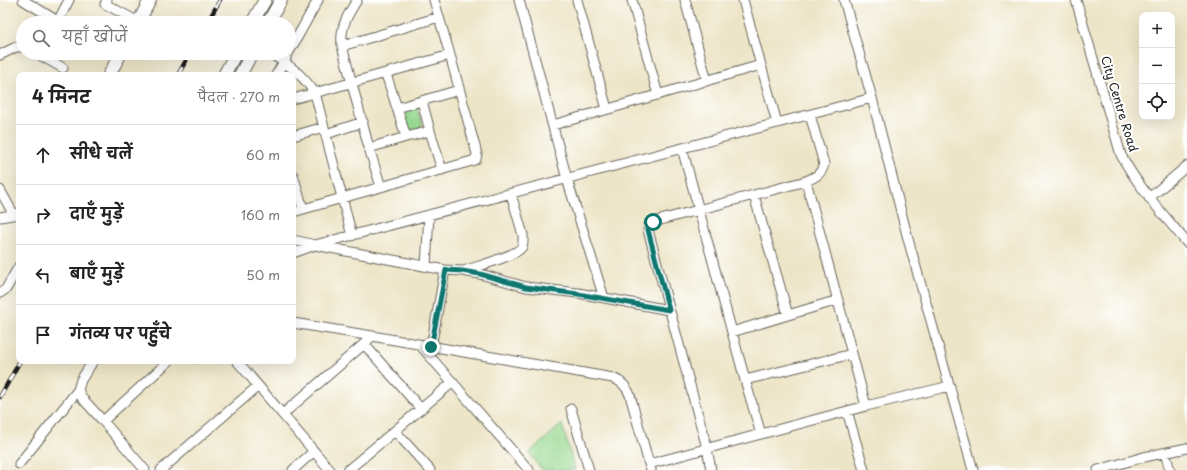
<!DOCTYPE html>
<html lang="hi">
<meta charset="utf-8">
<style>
body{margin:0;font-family:"Playpen Sans","Playpen Sans Deva",sans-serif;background:#f2f2f2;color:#222}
.controls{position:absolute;right:12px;top:12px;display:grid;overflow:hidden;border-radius:8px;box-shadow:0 4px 16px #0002}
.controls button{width:36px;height:36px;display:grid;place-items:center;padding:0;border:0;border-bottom:1px solid #e0e0e0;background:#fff;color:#222;font:20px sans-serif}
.stop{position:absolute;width:12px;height:12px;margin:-9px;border:3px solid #0f766e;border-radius:50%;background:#fff}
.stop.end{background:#0f766e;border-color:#fff;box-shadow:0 1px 4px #0008}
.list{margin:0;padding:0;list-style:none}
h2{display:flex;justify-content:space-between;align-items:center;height:52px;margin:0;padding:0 16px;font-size:17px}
h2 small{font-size:13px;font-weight:400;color:#767676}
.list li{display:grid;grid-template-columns:26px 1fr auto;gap:12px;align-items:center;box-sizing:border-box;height:60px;padding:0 16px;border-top:1px solid #e0e0e0}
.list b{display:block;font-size:15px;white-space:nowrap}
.list em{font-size:13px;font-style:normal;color:#767676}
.icon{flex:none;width:22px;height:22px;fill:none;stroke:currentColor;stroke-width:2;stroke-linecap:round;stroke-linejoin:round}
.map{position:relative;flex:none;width:1187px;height:470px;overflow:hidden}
.search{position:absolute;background:#fff;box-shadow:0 4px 16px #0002;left:16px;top:16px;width:280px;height:44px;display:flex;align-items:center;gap:10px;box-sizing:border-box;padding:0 14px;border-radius:22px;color:#767676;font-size:15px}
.panel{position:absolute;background:#fff;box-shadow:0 4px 16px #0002;left:16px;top:72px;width:280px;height:292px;border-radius:8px}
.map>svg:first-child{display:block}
</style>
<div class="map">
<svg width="1187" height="470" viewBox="0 0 1187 470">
<rect width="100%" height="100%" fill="#fff"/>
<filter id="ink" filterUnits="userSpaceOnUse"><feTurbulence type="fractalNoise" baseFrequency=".025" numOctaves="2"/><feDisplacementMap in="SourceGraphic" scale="8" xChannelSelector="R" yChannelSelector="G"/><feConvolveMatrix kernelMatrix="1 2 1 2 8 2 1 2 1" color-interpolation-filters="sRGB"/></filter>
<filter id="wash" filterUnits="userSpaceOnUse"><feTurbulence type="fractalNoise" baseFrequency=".012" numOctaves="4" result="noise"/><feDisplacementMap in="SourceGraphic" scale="16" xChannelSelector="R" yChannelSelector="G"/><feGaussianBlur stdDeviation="0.9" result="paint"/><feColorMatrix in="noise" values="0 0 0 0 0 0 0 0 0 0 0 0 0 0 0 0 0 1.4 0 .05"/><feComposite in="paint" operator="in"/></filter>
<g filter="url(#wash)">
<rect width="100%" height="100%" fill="#ede5c7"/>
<path fill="#97d890" stroke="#5a7a56" d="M417,108L423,126L409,131L403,113Z
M562,424L575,470H542L529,453Z"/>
</g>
<g filter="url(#ink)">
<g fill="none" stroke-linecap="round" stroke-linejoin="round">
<defs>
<path id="minor" d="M23,0L61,23
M107,0L105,4L139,22
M357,0C347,16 340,27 342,46L369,148L381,187
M434,0L450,55
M519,0L567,179L604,298
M577,0L607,109
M632,0L658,95
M685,0L707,81
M743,0L777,123
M1076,0L1121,155C1138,187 1164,215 1187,243
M58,21L69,0
M342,46L439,17
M289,52L318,0
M36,53L63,68
M270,53C290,66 301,73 315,93L352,236
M0,55L16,47H23
M386,74L397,108L459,90
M276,75L286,58
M872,98L908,239L973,470
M293,99L450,55L477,154L476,159L472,161L293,212
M810,115L824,164C822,174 815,177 806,181L866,406
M553,125L761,65
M430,131L442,170
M326,134L363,122
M293,136L324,127
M406,137L430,131L422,101
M369,148L406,137L397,108
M682,148L745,380L761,434
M293,175L303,209
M0,190L14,215
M754,195L788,315L838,300
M1149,198L1187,166
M0,217L18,214
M293,240L315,245L872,98L844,0
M293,253L315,245L445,270L431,347
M426,266L429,215
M445,270L462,271L480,274L526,287L578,293L669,310
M464,271C475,267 515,256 521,248C524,244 523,240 523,235L511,194
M0,293L6,289L19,266
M293,323L372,336L613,378C622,382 626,386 630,395L649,464
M732,332L788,315
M364,344L421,409
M420,345L529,470
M93,361L81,380L78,390L82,398L103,421L169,361
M237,361L330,470
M745,380L852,354
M571,409L589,470
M847,411L864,470
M283,414L364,344L372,336
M103,421L145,470
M395,431L430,470
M1165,453L1170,470
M19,464L78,390
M161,470L258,386
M293,470L314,451
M348,470L453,382
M651,470L649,464L866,406L950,386
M711,470L707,448L648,230L649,225L653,222L806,181
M1098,470L1144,457L1187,448"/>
<path id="tertiary" d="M138,23L150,0
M252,23L265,0
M268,23L281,0
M109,75L121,53
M224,75L236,53
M240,75L252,53"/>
</defs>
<use href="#minor" stroke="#656258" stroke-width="11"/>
<use href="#tertiary" stroke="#656258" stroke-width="14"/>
<use href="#minor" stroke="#fff" stroke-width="9"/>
<use href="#tertiary" stroke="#fff" stroke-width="12"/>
<defs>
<path id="rail" d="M207,23L220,0
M178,75L190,53
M0,397L20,361"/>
</defs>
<use href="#rail" stroke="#1c1c1c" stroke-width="4.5"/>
<use href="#rail" stroke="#fff" stroke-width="3" stroke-dasharray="9" stroke-linecap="butt"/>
</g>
</g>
<g fill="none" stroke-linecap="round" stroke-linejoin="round" filter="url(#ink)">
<path stroke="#0f766e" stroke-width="5" d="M431,347L446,270L462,271L480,274L526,287L578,294L669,310L648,230L649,225L653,222"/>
</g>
<g text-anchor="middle" stroke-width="4" stroke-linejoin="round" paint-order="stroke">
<g font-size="12" fill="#1c1c1c" stroke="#fff">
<text transform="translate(1119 104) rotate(73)" y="4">City Centre Road</text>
</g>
</g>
</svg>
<div class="controls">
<button>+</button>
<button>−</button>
<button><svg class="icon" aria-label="locate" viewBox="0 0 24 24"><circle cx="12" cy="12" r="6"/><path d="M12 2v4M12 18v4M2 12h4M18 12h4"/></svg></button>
</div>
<div class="stop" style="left:653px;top:222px"></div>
<div class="stop end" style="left:431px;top:347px"></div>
<div class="search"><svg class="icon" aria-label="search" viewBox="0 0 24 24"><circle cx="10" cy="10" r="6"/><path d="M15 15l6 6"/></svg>यहाँ खोजें</div>
<section class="panel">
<h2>4 मिनट<small>पैदल · 270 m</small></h2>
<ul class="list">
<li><svg class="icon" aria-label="ahead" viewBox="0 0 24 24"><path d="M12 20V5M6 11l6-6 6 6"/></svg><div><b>सीधे चलें</b></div><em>60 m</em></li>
<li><svg class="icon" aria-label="right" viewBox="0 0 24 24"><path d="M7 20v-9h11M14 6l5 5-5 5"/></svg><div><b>दाएँ मुड़ें</b></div><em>160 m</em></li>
<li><svg class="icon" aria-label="left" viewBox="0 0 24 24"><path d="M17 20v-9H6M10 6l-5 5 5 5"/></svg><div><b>बाएँ मुड़ें</b></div><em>50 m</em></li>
<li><svg class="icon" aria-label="arrive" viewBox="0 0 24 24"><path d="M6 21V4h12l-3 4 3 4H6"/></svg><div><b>गंतव्य पर पहुँचे</b></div></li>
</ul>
</section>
</div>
